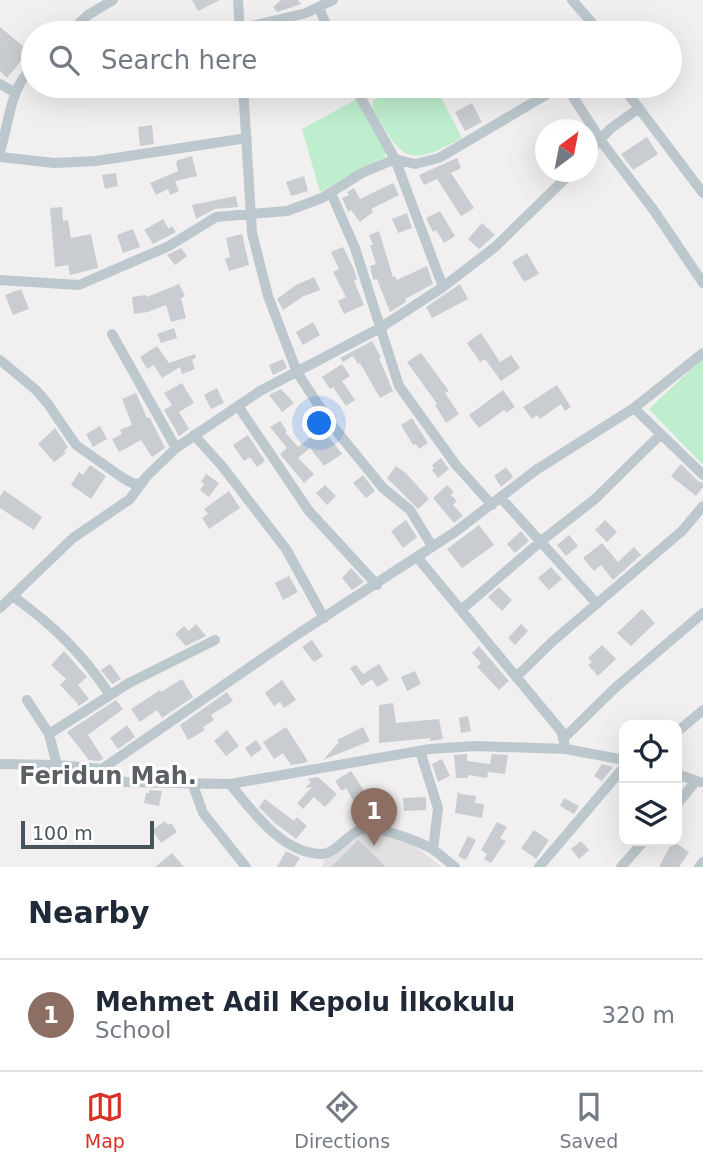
<!DOCTYPE html>
<meta charset="utf-8">
<style>
body{margin:0;font-family:"DejaVu Sans",sans-serif;background:#f2f2f3;color:#1f2937}
.controls{position:absolute;right:21px;bottom:21px;display:grid;overflow:hidden;border-radius:14px;box-shadow:0 7px 28px #0002}
.controls button{width:63px;height:63px;display:grid;place-items:center;padding:0;border:0;border-bottom:2px solid #e0e1e3;background:#fff;color:#1f2937;font:35px sans-serif}
.compass{position:absolute;left:535px;top:119px;width:63px;height:63px;border-radius:50%;background:#fff;box-shadow:0 7px 28px #0002;rotate:32deg}
.scale{position:absolute;left:21px;bottom:18px;width:133px;box-sizing:border-box;padding-left:7px;border:4px solid #47545c;border-top:0;font-size:19px;line-height:24px;white-space:nowrap;color:#47545c;-webkit-text-stroke:5px #fff;paint-order:stroke}
.you{position:absolute;left:320px;top:424px;width:24px;height:24px;margin:-18px;border:5px solid #fff;border-radius:50%;background:#1a73e8;box-shadow:0 0 0 10px #1a73e833}
.badge{display:grid;place-items:center;width:46px;height:46px;border-radius:50%;background:#d93025;color:#fff;font-size:23px;font-weight:700}
.pin{position:absolute;translate:-50% -58px;filter:drop-shadow(0 2px 4px #0008)}
.pin::after{content:'';position:absolute;top:37px;width:24px;height:21px;background:inherit;clip-path:polygon(0 0,100% 0,50% 100%)}
.list{margin:0;padding:0;list-style:none}
h2{display:flex;justify-content:space-between;align-items:center;height:91px;margin:0;padding:0 28px;font-size:30px}
h2 small{font-size:23px;font-weight:400;color:#747a83}
.list li{display:grid;grid-template-columns:46px 1fr auto;gap:21px;align-items:center;box-sizing:border-box;height:112px;padding:0 28px;border-top:2px solid #e0e1e3}
.list b{display:block;font-size:26px;white-space:nowrap}
.list p{margin:0;font-size:23px;white-space:nowrap;color:#747a83}
.list em{font-size:23px;font-style:normal;color:#747a83}
.icon{flex:none;width:38px;height:38px;fill:none;stroke:currentColor;stroke-width:2;stroke-linecap:round;stroke-linejoin:round}
.map{position:relative;flex:none;width:703px;height:867px;overflow:hidden}
.search{position:absolute;background:#fff;box-shadow:0 7px 28px #0002;left:21px;right:21px;top:21px;height:77px;display:flex;align-items:center;gap:18px;box-sizing:border-box;padding:0 24px;border-radius:38px;color:#747a83;font-size:26px}
.sheet{height:203px;background:#fff}
nav{display:flex;justify-content:space-around;align-items:center;box-sizing:border-box;height:98px;border-top:2px solid #e0e1e3;background:#fff;font-size:19px;color:#747a83}
nav a{display:grid;justify-items:center;gap:4px}
nav .on{color:#d93025}
.map>svg:first-child{display:block}
</style>
<div class="map">
<svg width="703" height="867" viewBox="0 0 703 867">
<rect width="100%" height="100%" fill="#f1efef"/>
<path fill="#e2e0e1" d="M357,829L407,840L442,867H322L327,852Z"/>
<path fill="#beeecd" d="M398,86H435L462,138C406,169 401,159 372,107L373,101Z
M357,99L386,152L385,157L320,192L302,129Z
M703,358V465L649,409Z"/>
<path fill="#c9cdd1" d="M192,0H220L198,11Z
M281,0H298L301,4L277,12L273,7Z
M0,27L29,51L7,78L0,71Z
M472,103L482,122L465,131L455,112Z
M152,125L154,144L140,146L138,127Z
M647,137L658,154L633,170L621,154Z
M192,156L197,176L175,181L179,191L170,195L168,189L156,195L150,183L178,171L176,162L178,160Z
M457,158L461,168L451,173L474,208L461,216L437,179L424,185L419,175Z
M116,173L118,186L105,189L102,175Z
M304,176L308,191L291,196L286,182Z
M393,183L399,195L371,209L373,212L360,222L351,210L348,212L342,198L349,195L347,192L354,188L360,199Z
M236,196L238,207L215,209L196,219L192,205Z
M62,207L63,221L68,220L71,238L91,234L98,268L70,275L68,265L55,267L50,208Z
M440,211L455,236L444,243L436,230L433,232L426,218Z
M407,213L412,228L398,233L392,219Z
M163,219L169,229L172,226L176,232L153,244L144,230Z
M482,223L495,235L479,249L468,239Z
M133,229L140,247L123,253L117,235Z
M379,231L393,277L395,276L397,280L427,266L433,284L405,299L406,302L390,312L377,279L373,280L370,266L376,264L370,245H373L369,235Z
M242,234L249,265L229,271L225,259L230,257L226,238Z
M343,247L354,269L357,279L354,281L364,305L344,314L338,301L346,297L333,272L339,269L331,252Z
M181,248L187,256L175,265L167,255Z
M527,253L539,274L524,282L512,262Z
M314,277L320,290L302,297L283,310L277,299L296,285Z
M179,284L185,296L181,298L186,318L171,322L166,305L148,312L134,314L132,297L146,295L147,297Z
M460,284L468,299L432,318L426,307Z
M21,289L29,309L13,315L5,295Z
M313,322L320,335L303,345L296,332Z
M174,328L177,338L161,343L157,334Z
M481,333L500,362L511,355L520,368L501,381L485,359L480,362L467,343Z
M372,341L381,357L379,358L393,391L380,398L360,363L358,364L353,356L343,362L340,358Z
M157,346L169,363L195,354L196,357L192,360L195,369L182,374L180,367L162,378L154,365L147,369L140,357Z
M421,353L449,391L445,393L459,414L446,423L435,405L437,404L407,362Z
M283,359L287,368L273,375L269,365Z
M342,364L350,376L342,381L355,400L346,406L333,387L330,389L322,377Z
M182,383L194,403L179,412L189,429L179,436L164,410L172,405L164,393Z
M557,385L571,407L565,411L561,404L540,419L537,415L532,419L523,407Z
M217,388L224,403L211,409L204,395Z
M281,389L294,403L282,412L269,395Z
M503,390L515,407L506,413L504,410L479,428L469,415Z
M136,393L147,418H150L165,448L152,457L141,440L119,452L112,439L122,434L120,430L132,425L122,399Z
M312,410L321,427L342,454L324,466L310,448L298,458L314,474L304,483L280,454L287,448L270,427L280,421L287,431L285,432L298,447L313,435L301,420Z
M412,418L428,443L419,449L416,444L413,445L401,425Z
M100,426L107,439L93,447L86,434Z
M55,428L68,447L64,451L66,453L54,462L38,444Z
M248,435L265,461L257,467L250,457L244,461L233,445Z
M441,458L449,469L438,478L432,470L434,468L432,465Z
M681,464L698,481L703,483V487L696,496L671,476Z
M90,465L106,476L91,499L71,485L79,472L83,475Z
M396,466L406,473L429,499L418,509L387,478Z
M506,467L513,477L501,487L494,476Z
M206,474L219,483L209,497L200,490L204,484L201,482Z
M363,475L375,491L366,498L353,483Z
M325,485L336,496L327,505L316,493Z
M447,485L454,492L451,495L457,501L453,505L463,516L454,523L433,498Z
M4,490L42,517L34,530L0,508V497Z
M229,491L240,508L209,529L202,518L208,514L204,509Z
M406,520L417,537L403,548L391,531Z
M605,520L617,532L607,542L595,530Z
M479,525L494,545L462,568L447,549Z
M521,531L529,541L515,553L507,544Z
M569,535L578,546L566,556L557,545Z
M602,543L618,562L634,547L641,555L613,580L601,565L594,571L583,558Z
M551,567L562,579L549,590L538,578Z
M351,568L364,582L352,590L342,578Z
M289,576L298,592L283,600L275,583Z
M499,587L512,600L502,611L488,597Z
M642,609L655,623L631,646L617,633Z
M196,624L206,636L186,646L175,634L184,626L189,631Z
M521,624L528,631L515,645L508,638Z
M312,640L323,656L314,662L302,647Z
M602,645L616,659L598,676L588,665L592,662L588,658Z
M479,646L509,681L499,690L477,667L481,663L472,653Z
M64,651L87,677L78,685L89,699L77,707L78,704L60,685L66,679L51,665Z
M110,664L121,679L112,684L101,670Z
M379,664L389,680L377,687L372,679L362,686L350,668L356,665L363,674Z
M415,671L421,684L407,691L401,677Z
M182,679L193,697L162,718L157,710L140,722L131,709L160,690L161,692Z
M282,680L296,700L284,708L280,702L274,706L265,693Z
M227,692L233,701L211,715L214,720L203,727L205,730L188,740L180,725Z
M116,700L123,709L88,735L103,758L100,761L89,760L67,732Z
M393,703L396,723L439,719L443,739L430,741V738L379,743V705Z
M468,716L471,731L461,733L459,718Z
M127,725L135,737L118,749L110,738Z
M286,727L308,761L304,763L291,765L283,753L274,759L263,742Z
M363,727L370,741L323,760L339,742L337,740Z
M227,730L239,746L226,756L214,741Z
M256,740L262,749L251,757L245,748Z
M467,754V761L490,764L492,754L508,755L505,774L488,772L487,778L468,775V778H456L454,755Z
M442,759L450,776L438,782L432,764Z
M602,764L613,767L602,781L594,776Z
M351,771L365,792L353,800L346,788L342,791L335,781Z
M318,777L337,794L325,807L314,797L303,809L297,803L312,787L305,788L311,782L307,779Z
M149,790L162,791L159,806L144,803L146,793H149Z
M458,791L460,794L476,796L475,803L484,804L482,818L455,813Z
M426,797V810L404,811L403,798Z
M564,798L579,806L574,814L560,806Z
M265,799L294,821L297,817L307,826L296,839L275,823L259,807Z
M165,821L168,825L171,823L177,832L161,843L152,830Z
M497,822L507,827L500,838L506,841L491,863L484,859L487,854L481,850Z
M534,830L549,840L536,859L521,848Z
M468,836L476,840L466,860L458,856Z
M358,840L386,867H331Z
M581,841L589,850L579,859L571,849Z
M673,841L689,852L679,867H659Z
M286,851L300,858L294,867H277Z
M172,853L184,867H155Z"/>
<g fill="none" stroke-linecap="round" stroke-linejoin="round">
<path stroke="#bdc8ce" stroke-width="10" d="M238,0L240,33
M572,0L601,33
M319,8L330,33
M239,29L306,13L333,0
M69,33L88,15L113,0
M0,84L14,92
M243,86L252,233L268,296L297,372L330,423L383,488L410,510L432,546
M354,86L395,159L443,287
M566,86L604,145L655,212L703,283
M622,86L703,193
M0,151C10,121 9,89 33,67
M588,153L610,129L639,108
M0,157L54,163L96,161L247,138
M331,193L355,248L399,386L456,465L492,505
M0,280L79,285L169,246L216,217L287,211L322,198L362,173L395,159L415,164L439,158L561,86
M112,334L176,448
M0,360L36,390L48,404L76,445L123,478L134,484L142,483
M238,406L309,511L377,585
M634,408L703,475
M194,435L222,466L286,549L324,618
M501,498L597,604
M417,557L561,731L566,749
M14,597C54,626 82,653 110,695
M0,608L73,538L130,499L147,476L176,448L260,391L380,328L443,287L495,247L572,172
M461,610L540,542L595,499L661,434
M516,677L553,641L682,531L703,506
M27,700L49,734L57,765
M677,732L703,710
M49,734L129,683L215,640
M565,737L616,687L703,613
M420,751L438,808L433,850
M0,764L57,765L102,769L298,634L455,532L536,470L634,408L703,353
M102,769L111,776L125,782L230,784L430,749L475,746L566,749L624,760
M677,774L700,782
M230,784C253,812 282,853 321,854C336,854 348,833 362,829C378,825 420,842 434,850C441,855 448,862 455,867
M193,785L203,813L246,867
M677,804L696,781
M539,867L624,767
M621,867L644,841
M699,867L703,862"/>
</g>
<g text-anchor="middle" stroke-width="6" stroke-linejoin="round" paint-order="stroke">
<g font-size="24" font-weight="bold" fill="#5c6064" stroke="#fff">
<text x="108" y="784">Feridun Mah.</text>
</g>
</g>
</svg>
<div class="controls">
<button><svg class="icon" aria-label="locate" viewBox="0 0 24 24"><circle cx="12" cy="12" r="6"/><path d="M12 2v4M12 18v4M2 12h4M18 12h4"/></svg></button>
<button><svg class="icon" aria-label="layers" viewBox="0 0 24 24"><path d="M12 4l9 5-9 5-9-5zM3 14l9 5 9-5"/></svg></button>
</div>
<svg class="compass" viewBox="-18 -18 36 36"><path d="M0-13l5 13h-10z" fill="#e53935"/><path d="M0 13l5-13h-10z" fill="#747a83"/></svg>
<div class="scale">100 m</div>
<div class="you"></div>
<div class="pin badge" style="left:374px;top:846px;background:#8d6e63">1</div>
<div class="search"><svg class="icon" aria-label="search" viewBox="0 0 24 24"><circle cx="10" cy="10" r="6"/><path d="M15 15l6 6"/></svg>Search here</div>
</div>
<section class="sheet">
<h2>Nearby<small></small></h2>
<ul class="list">
<li><span class="badge" style="background:#8d6e63">1</span><div><b>Mehmet Adil Kepolu İlkokulu</b><p>School</p></div><em>320 m</em></li>
</ul>
</section>
<nav>
<a class="on"><svg class="icon" aria-label="map" viewBox="0 0 24 24"><path d="M3 6l6-2 6 2 6-2v14l-6 2-6-2-6 2zM9 4v14M15 6v14"/></svg>Map</a>
<a><svg class="icon" aria-label="directions" viewBox="0 0 24 24"><path d="M12 3l9 9-9 9-9-9zM9 14v-3h6M13 9l2 2-2 2"/></svg>Directions</a>
<a><svg class="icon" aria-label="saved" viewBox="0 0 24 24"><path d="M7 4h10v16l-5-4-5 4z"/></svg>Saved</a>
</nav>
